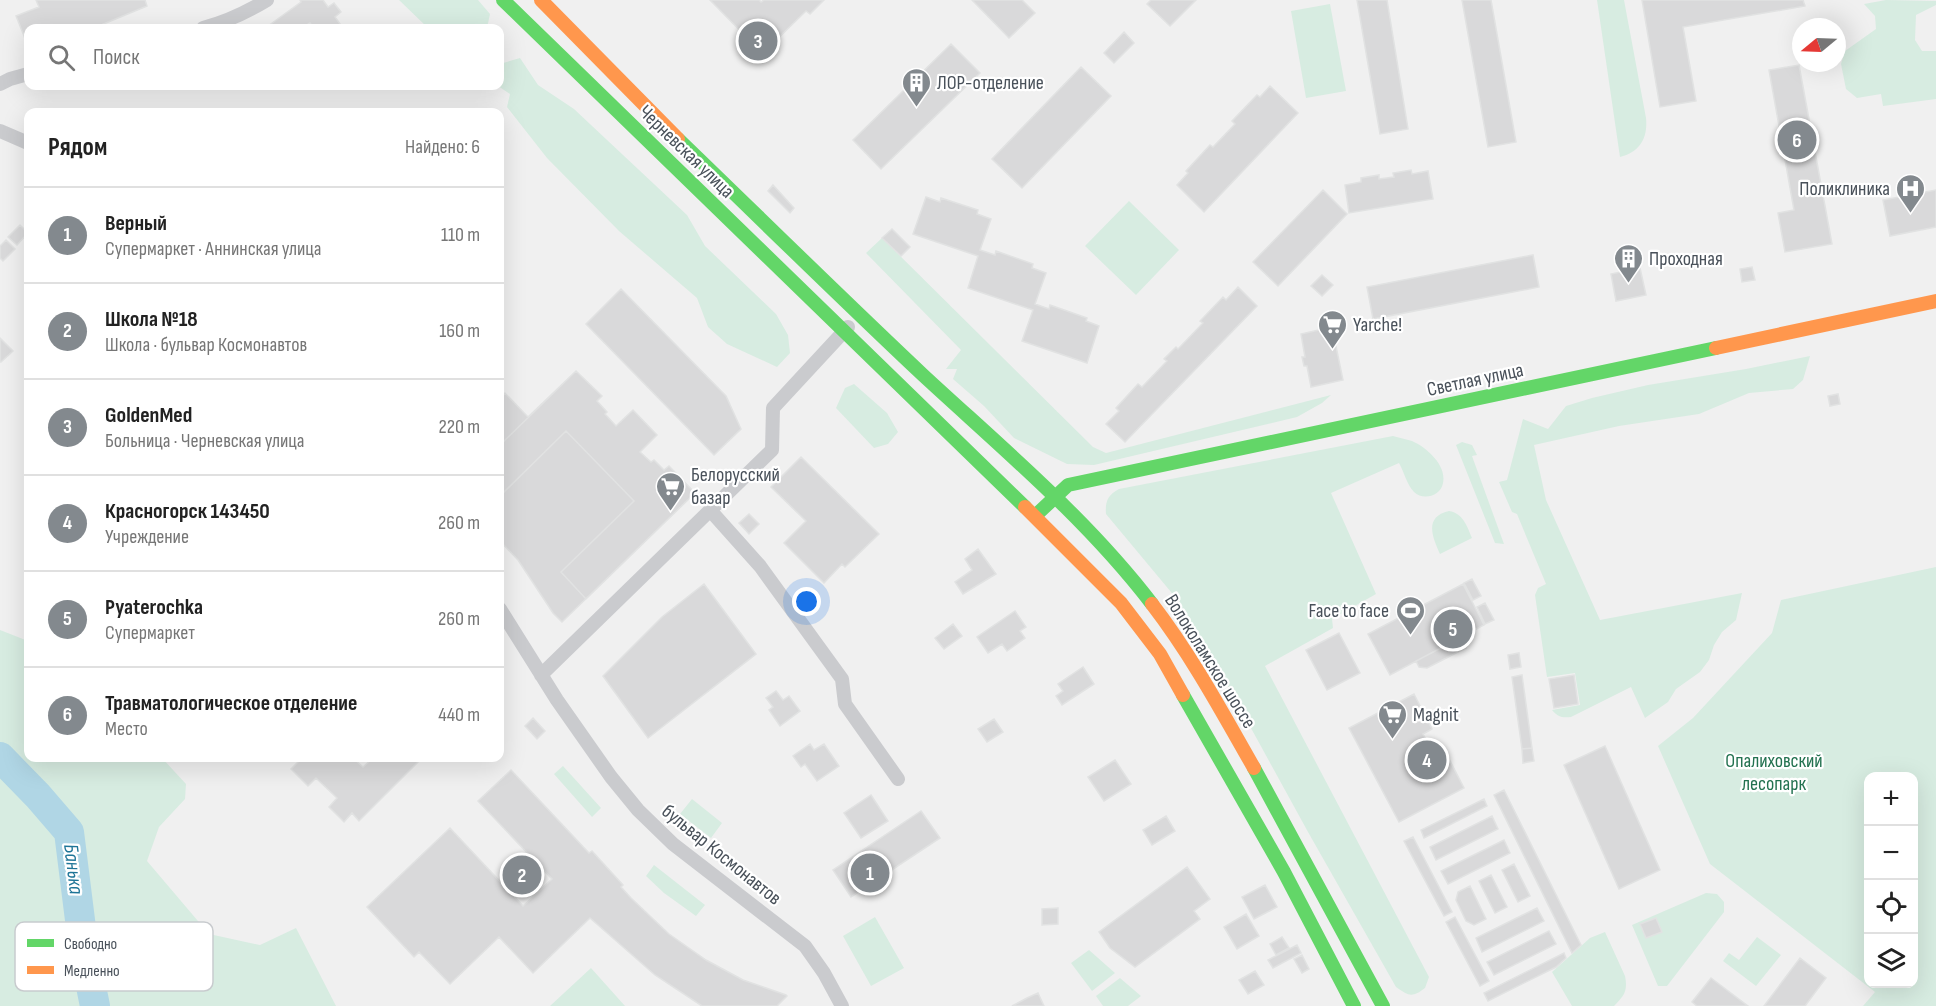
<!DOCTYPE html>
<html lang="ru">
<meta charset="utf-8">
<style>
body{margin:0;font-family:"Sofia Sans Condensed",sans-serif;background:#f2f2f2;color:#222}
.controls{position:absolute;right:18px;bottom:18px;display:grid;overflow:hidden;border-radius:12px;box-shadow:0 6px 24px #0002}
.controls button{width:54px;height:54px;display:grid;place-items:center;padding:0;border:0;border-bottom:2px solid #e0e0e0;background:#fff;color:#222;font:30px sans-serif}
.compass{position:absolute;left:1792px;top:18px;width:54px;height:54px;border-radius:50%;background:#fff;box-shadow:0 6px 24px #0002;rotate:251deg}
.you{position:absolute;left:807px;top:602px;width:21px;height:21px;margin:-15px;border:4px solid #fff;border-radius:50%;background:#1a73e8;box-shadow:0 0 0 9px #1a73e833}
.badge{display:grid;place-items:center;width:39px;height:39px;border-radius:50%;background:#83898e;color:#fff;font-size:20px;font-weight:700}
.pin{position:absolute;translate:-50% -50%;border:3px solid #fff;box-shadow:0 2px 6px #0006}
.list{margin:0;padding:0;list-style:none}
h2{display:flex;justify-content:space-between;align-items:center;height:78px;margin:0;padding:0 24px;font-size:26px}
h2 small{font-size:20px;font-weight:400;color:#767676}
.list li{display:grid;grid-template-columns:39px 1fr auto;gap:18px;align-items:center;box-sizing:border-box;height:96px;padding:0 24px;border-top:2px solid #e0e0e0}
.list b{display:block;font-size:22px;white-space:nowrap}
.list p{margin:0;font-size:20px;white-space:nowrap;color:#767676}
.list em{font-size:20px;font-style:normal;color:#767676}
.icon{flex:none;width:33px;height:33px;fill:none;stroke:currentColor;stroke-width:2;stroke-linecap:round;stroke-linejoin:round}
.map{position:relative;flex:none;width:1936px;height:1006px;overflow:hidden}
.search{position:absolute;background:#fff;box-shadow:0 6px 24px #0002;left:24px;top:24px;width:480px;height:66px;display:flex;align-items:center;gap:15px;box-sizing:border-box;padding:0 21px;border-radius:12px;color:#767676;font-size:22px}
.panel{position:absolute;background:#fff;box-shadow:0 6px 24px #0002;left:24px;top:108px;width:480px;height:654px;border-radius:12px}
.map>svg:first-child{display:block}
</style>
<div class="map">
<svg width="1936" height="1006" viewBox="0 0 1936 1006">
<rect width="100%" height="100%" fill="#f0f0f0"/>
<path fill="#d7ece1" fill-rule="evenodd" d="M399,0H478L490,14L487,28H428Z
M1597,0H1624L1646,118C1648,138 1640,152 1620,157Z
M1886,0L1936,1V5L1916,15L1915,40L1922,51H1936V99L1883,106L1881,94L1857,98L1846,89L1841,64L1845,51L1876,29L1875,16L1864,4Z
M1330,4L1346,91L1306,98L1291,11Z
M520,58L538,85L574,109L687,215L705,246L776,314L788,335L790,353L777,367L727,344L708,327L697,298L619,231L547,158L507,107L510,94L498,86H500V64Z
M1129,201L1179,250L1136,295L1085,246Z
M882,238L1093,447L1106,453L1331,395L1322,403L1297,417L1094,465L1067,464L1014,438L984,406L953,379L957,369H946L961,350L866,253Z
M1810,356L1803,380L1793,389L1749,393L1699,414L1619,426L1534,445L1546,500L1600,620L1742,593L1736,620L1722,632L1714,645L1709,660L1700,672L1676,689L1668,702L1645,718L1631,687L1571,717C1562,718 1558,717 1552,710L1580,705L1575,673L1547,677L1535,595L1538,588L1546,584L1517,514L1512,512L1499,482L1507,480L1523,419L1548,429L1566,406L1592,398L1648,385L1746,369Z
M854,384L887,413L898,432L888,444L874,448L836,408L845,388Z
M1393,436C1399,438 1406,439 1412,441C1426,447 1447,465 1443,483C1441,496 1423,501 1414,492C1407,485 1404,472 1399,463L1331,493L1376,594L1332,619L1333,628L1265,666L1429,977L1425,988C1412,998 1409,996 1396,987L1308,832L1201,637L1171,592L1106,514C1105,501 1108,495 1119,489Z
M1462,442L1472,445L1477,455L1472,456L1504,544L1495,543L1456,445Z
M1449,511C1463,513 1467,526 1472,538L1440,554C1433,538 1423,517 1449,511Z
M1936,567V1006H1863L1875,992L1710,864L1658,746L1693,718L1772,633L1781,600ZM1868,776H1914V984H1868Z
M0,630L28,641V758H162L186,784L185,799L159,827L147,861L209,934L260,945L296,928L336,1006H0Z
M563,766L601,808L592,817L554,774Z
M692,799L722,823L711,838L680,814Z
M654,865L705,905L696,916L664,893L646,876Z
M1706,893L1717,894L1724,902V912L1667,986H1658L1632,925Z
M875,917L904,968L871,986L843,936Z
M1605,932L1625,976C1628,991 1624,996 1614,1006H1572L1552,972L1590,938Z
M1757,937L1781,955L1756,986L1723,961L1729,953L1739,960Z
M1089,950L1115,973L1092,991L1071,963Z
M591,968L625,1006H550Z
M1120,978L1141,996L1128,1006H1103L1096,996Z"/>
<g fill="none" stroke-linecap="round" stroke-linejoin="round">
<path stroke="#b0d6e5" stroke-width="30" d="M0,757L38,796L69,832L84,952L95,1006"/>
</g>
<path fill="#d9d9da" stroke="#e1e2e2" stroke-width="1.5" d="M36,0H145L147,6L101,25L102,28H28V46L16,16L39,7Z
M300,0H323L328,7L334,3L341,12L335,17L343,28H314L310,23L302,28H270L268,26L301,2Z
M710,0H759L761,2L764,0H824L810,14L806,11L767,49L764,47L760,51Z
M972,0H1022L1035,13L1009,38Z
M1151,0H1196L1170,26L1147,4Z
M1357,0H1387L1408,129L1380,134Z
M1462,0H1491L1516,142L1488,147Z
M1642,0H1803L1805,6L1683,27L1696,101L1660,107Z
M1124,32L1134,43L1114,63L1104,53Z
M951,44L980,73L881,169L853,140Z
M1799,65L1832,244L1785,252L1778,213L1794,210L1769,70Z
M1081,67L1111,96L1022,188L992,159Z
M1270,86L1298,113L1204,212L1177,185L1188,173L1186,171L1210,145L1213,147L1235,124L1232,121L1257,95L1260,97Z
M1411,170L1412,174L1428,171L1433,199L1349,213L1345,185L1361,182V178L1379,175V179L1394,177L1393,173Z
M773,185L794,208L790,213L768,191Z
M1323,190L1347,214L1278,286L1253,262Z
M1936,190V227L1890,236L1883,200Z
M926,197L940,202L941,198L978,210L977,214L991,219L980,250L995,255L996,251L1033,264L1032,268L1046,273L1035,304L1049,309L1050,305L1087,318L1086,321L1099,326L1087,363L1022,341L1033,310L968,288L978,256L913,234Z
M20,225L28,233L17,245L8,237Z
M892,229L910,247L901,256L882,238Z
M6,240L15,249L3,261L0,258V246Z
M1533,255L1539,287L1373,319L1367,287Z
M1752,267L1755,280L1742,282L1740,269Z
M1640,268L1646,295L1616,301L1611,274Z
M1322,275L1333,285L1322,296L1311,286Z
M1238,287L1257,306L1125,442L1106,424L1119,411L1116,408L1138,384L1142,387L1167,361L1164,359L1176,347L1178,349L1203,323L1200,321L1223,297L1226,300Z
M621,289L726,396L741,429L714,455L586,324Z
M1332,327L1343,380L1311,387L1307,366H1304L1302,357H1305L1301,334Z
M0,338L13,351L1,362H0Z
M576,371L602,396L597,401L607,412L605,414L616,426L633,410L657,435L640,452L651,462L654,460L664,470L669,466L695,493L586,599L561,572L634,501L566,431L500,496V445Z
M576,371L602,396L597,401L607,412L605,414L616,426L633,410L657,435L640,452L651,462L654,460L664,470L669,466L695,493L562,622L553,613L518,560L500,541V399L505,393L528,417Z
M1838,394L1840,404L1830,406L1828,396Z
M801,457L879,534L845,567L842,564L824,583L784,543L806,521L771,487Z
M749,514L759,524L749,534L739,523Z
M978,549L996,574L963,594L955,582L972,570L965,559Z
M1472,579L1481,596L1473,600L1464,583Z
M704,584L756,654L648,738L603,676L662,617Z
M1463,584L1484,625L1390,675L1368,634Z
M1485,603L1494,620L1485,624L1477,607Z
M1015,611L1026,627L1020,631L1025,638L1007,651L1002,644L988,653L977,637Z
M953,624L962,636L944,649L935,638Z
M1339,633L1360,673L1327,690L1306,650Z
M1460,638L1466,648L1427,668L1419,667L1416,661Z
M1519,653L1521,667L1510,669L1508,655Z
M1083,667L1094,684L1062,705L1056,696L1063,691L1058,684Z
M1522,675L1532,748L1522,749L1512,677Z
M1574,675L1578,704L1554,708L1549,679Z
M776,691L783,700L789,696L800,711L780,726L769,710L773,707L766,698Z
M1414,694L1432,729L1423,734L1427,741L1431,739L1434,745L1438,752L1434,754L1437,760L1447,755L1464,788L1399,822L1349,728Z
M533,718L545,731L537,739L525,726Z
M994,719L1003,732L987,742L978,729Z
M810,744L814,750L824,744L839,766L817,781L805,764L801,767L793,756Z
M1605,746L1660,870L1619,889L1564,765Z
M1532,748L1534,761L1523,763L1522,749Z
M296,758H353L363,767L373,758H422L359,821L352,813L344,822L329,807L337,798L316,778L308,786L291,769L299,761Z
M1115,760L1131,784L1104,801L1088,777Z
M511,770L589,853L592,851L623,885L621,887L631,898L669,934L706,960L743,980L786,995L787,996L777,1006H702L655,975L590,918L533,973L499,937L450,984L419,952L414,957L367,907L450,828L523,906L552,879L478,801Z
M1504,790L1581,945L1572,953L1494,795Z
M871,795L888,821L861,838L844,813Z
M1484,799L1487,806L1424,838L1421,830Z
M921,811L940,838L851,897L833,870Z
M1166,816L1175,831L1152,845L1143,830Z
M1492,816L1498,829L1436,860L1430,847Z
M1413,837L1452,912L1444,916L1404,841Z
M1504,840L1510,853L1448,884L1441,871Z
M1514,864L1530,896L1518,902L1502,870Z
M1187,867L1210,899L1194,911L1200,919L1135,967L1110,948L1099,932Z
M1491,875L1507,907L1495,913L1479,881Z
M1265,885L1277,907L1254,919L1242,897Z
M1470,886L1486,919L1474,925L1466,921L1456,900L1458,892Z
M1058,908V924L1042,925V909Z
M1537,908L1544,921L1482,952L1476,938Z
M1246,914L1259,936L1237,949L1224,927Z
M1455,917L1489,981L1480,986L1446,922Z
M1656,918L1662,932L1646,938L1640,924Z
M1549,931L1556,944L1494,975L1487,962Z
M1282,937L1289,948L1276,955L1270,944Z
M1297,945L1301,953L1273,968L1268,960Z
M1564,953L1566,958L1556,967L1488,1001L1484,993Z
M1302,955L1309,969L1302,973L1294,959Z
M1800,958L1826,978L1805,1006H1764Z
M1255,971L1264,985L1248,994L1239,980Z
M1711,978L1748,1006H1697L1692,1002Z
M1038,993L1044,1006H1012L1027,998Z"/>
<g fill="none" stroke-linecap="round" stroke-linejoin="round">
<path stroke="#cacbce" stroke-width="14" d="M203,28C226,22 247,12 267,0
M0,84L10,79L28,74
M0,131L28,143
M710,510L760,566L842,679L845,704L898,779
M500,609L557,700L611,777L638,810L673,844L805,946L824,973L842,1006
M541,675L772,450L773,408L848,327"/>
<path stroke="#63d668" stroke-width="14" d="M503,0L1025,507
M678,139C760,218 841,298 924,376C1003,449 1087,519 1152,604
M1035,516L1068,485L1716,348
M1183,695L1284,872L1354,1006
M1254,768L1383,1006"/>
<path stroke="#ff974d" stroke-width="14" d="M541,0L678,139
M1716,348L1936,301
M1025,507L1121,603L1160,654L1183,695
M1152,604C1192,656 1222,712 1254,768"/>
</g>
<defs>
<symbol id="building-pin" viewBox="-11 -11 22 30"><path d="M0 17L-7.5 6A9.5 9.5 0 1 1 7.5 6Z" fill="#83898e" stroke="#fff"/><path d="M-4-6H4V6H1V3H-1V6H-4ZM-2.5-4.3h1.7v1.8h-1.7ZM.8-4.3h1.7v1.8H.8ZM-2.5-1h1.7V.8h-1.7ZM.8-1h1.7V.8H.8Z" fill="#fff"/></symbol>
<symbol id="hospital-pin" viewBox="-11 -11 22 30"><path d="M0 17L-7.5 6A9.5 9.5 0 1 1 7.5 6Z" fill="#83898e" stroke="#fff"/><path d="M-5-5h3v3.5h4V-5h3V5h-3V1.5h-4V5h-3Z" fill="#fff"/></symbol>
<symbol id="supermarket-pin" viewBox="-11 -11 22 30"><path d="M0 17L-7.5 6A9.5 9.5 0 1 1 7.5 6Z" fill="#83898e" stroke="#fff"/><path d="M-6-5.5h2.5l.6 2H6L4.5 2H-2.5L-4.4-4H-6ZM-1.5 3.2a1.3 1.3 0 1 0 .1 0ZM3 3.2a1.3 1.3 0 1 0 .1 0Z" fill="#fff"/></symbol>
<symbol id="stadium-pin" viewBox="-11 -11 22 30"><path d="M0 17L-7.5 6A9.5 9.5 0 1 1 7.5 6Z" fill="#83898e" stroke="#fff"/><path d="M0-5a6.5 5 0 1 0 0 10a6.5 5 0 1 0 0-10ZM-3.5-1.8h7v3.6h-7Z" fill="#fff"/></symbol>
</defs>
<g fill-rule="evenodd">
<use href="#building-pin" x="900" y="66" width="33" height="45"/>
<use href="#hospital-pin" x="1894" y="172" width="33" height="45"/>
<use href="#building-pin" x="1612" y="242" width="33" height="45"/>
<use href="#supermarket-pin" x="1316" y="308" width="33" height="45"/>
<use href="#supermarket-pin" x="654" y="470" width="33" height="45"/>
<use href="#stadium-pin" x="1394" y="594" width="33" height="45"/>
<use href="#supermarket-pin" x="1376" y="698" width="33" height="45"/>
</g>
<g text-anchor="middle" stroke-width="4.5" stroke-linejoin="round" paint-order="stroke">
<g font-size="20" fill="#49515a" stroke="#fff" text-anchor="start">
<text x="937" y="89">ЛОР-отделение</text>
<text x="1890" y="195" text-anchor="end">Поликлиника</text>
<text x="1649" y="265">Проходная</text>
<text x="1353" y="331">Yarche!</text>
<text x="691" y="481">Белорусский<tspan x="691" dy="23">базар</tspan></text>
<text x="1389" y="617" text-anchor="end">Face to face</text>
<text x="1413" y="721">Magnit</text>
</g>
<g font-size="20" fill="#49515a" stroke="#fff">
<text transform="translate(687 151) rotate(44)" y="7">Черневская улица</text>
<text transform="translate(1475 379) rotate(-12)" y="7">Светлая улица</text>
<text transform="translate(1211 661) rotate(58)" y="7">Волоколамское шоссе</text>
<text transform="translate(722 854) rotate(39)" y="7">бульвар Космонавтов</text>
</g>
<g font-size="20" fill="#237250" stroke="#fff">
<text x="1774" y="767">Опалиховский<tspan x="1774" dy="23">лесопарк</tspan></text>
</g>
<g font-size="21" font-style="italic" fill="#1f7597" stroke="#fff">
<text transform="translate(74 869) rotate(83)" y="7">Банька</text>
</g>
</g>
<rect x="15" y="922" width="198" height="69" rx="9" fill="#fff" stroke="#c8cbce" stroke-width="1.5"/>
<rect x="27" y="939" width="27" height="8" fill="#63d668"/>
<rect x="27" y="966" width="27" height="8" fill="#ff974d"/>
<g font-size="16" fill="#49515a">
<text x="64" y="949">Свободно</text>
<text x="64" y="976">Медленно</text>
</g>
</svg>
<div class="controls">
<button>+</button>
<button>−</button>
<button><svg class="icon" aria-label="locate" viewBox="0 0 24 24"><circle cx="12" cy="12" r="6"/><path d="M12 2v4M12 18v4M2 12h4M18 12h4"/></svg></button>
<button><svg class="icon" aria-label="layers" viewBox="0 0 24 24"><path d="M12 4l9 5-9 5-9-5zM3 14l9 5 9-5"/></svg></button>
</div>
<svg class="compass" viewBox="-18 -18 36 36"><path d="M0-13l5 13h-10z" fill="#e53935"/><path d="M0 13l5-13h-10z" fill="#767676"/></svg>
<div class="you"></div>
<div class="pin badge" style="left:870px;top:873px">1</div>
<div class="pin badge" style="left:522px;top:875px">2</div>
<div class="pin badge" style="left:758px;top:41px">3</div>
<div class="pin badge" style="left:1427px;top:760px">4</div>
<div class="pin badge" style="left:1453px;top:629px">5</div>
<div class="pin badge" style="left:1797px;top:140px">6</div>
<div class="search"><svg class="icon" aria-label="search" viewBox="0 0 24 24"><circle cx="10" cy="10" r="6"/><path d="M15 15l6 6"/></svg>Поиск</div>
<section class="panel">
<h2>Рядом<small>Найдено: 6</small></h2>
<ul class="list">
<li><span class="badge">1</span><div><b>Верный</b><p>Супермаркет · Аннинская улица</p></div><em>110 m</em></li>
<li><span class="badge">2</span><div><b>Школа №18</b><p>Школа · бульвар Космонавтов</p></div><em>160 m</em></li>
<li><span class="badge">3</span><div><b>GoldenMed</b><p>Больница · Черневская улица</p></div><em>220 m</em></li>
<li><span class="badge">4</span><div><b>Красногорск 143450</b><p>Учреждение</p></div><em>260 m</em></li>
<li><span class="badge">5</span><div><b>Pyaterochka</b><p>Супермаркет</p></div><em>260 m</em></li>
<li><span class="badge">6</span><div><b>Травматологическое отделение</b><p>Место</p></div><em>440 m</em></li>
</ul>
</section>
</div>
